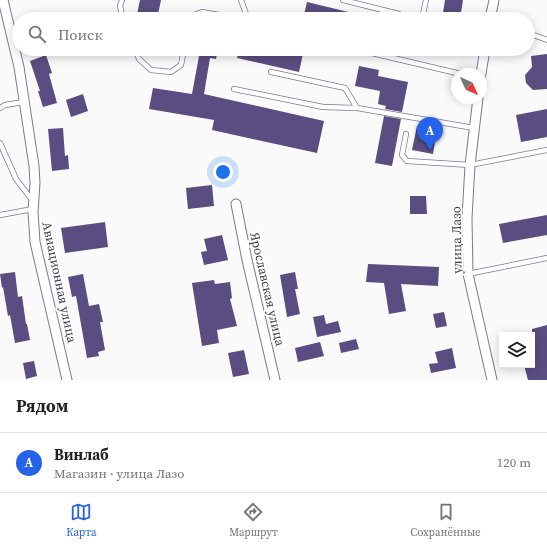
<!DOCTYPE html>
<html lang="ru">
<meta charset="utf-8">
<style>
body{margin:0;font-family:"Source Serif 4",serif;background:#f6f6f6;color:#202124}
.controls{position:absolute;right:12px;bottom:12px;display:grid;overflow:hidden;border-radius:0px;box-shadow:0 2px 10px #0003}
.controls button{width:36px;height:36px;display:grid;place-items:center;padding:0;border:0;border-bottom:1px solid #e0e0e0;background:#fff;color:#202124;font:20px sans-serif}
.compass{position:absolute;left:451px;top:68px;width:36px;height:36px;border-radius:50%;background:#fff;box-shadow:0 2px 10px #0003;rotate:135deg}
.you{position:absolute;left:223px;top:172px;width:14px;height:14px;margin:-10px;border:3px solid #fff;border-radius:50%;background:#1a73e8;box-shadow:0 0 0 6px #1a73e833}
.badge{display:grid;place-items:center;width:26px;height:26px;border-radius:50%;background:#2563eb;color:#fff;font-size:13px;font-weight:700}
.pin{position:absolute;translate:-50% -33px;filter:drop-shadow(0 1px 2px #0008)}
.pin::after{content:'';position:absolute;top:21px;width:14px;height:12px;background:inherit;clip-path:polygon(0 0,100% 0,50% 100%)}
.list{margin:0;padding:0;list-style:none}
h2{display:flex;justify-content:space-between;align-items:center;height:52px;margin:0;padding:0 16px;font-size:17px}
h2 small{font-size:13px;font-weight:400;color:#757577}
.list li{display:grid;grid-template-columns:26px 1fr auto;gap:12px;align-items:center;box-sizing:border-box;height:60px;padding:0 16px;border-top:1px solid #e0e0e0}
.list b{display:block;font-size:15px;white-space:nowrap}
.list p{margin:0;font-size:13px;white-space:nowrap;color:#757577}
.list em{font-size:13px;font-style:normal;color:#757577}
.icon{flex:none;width:22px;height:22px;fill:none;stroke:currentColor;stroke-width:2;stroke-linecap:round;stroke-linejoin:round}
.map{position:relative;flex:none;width:547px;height:380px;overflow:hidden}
.search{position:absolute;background:#fff;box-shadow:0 2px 10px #0003;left:12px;right:12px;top:12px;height:44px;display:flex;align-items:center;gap:10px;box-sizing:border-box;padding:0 14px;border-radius:22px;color:#757577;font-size:15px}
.sheet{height:112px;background:#fff}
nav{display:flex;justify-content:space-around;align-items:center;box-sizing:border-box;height:56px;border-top:1px solid #e0e0e0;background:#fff;font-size:11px;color:#757577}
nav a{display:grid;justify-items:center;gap:2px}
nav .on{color:#2563eb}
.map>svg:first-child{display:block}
</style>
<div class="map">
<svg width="547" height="380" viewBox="0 0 547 380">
<rect width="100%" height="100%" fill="#fafafa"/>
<path fill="#5a4d81" d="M140,0H161L157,19H136Z
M445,0H463L460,19H442Z
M307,2L361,15V19H303Z
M190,49H218L216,59L210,58L204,94L324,121L317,153L212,130L214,120L149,109L153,88L192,94L199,56L189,54Z
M239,49H304L299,72L237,58Z
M547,54V89L533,90L526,83L525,75L532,67L531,56Z
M46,55L52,73L49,74L57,103L43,107L38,91H40L30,61Z
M359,66L379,70L378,76L408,82L402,112L385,109L386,106L378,104L380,91L355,86Z
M83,94L88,111L71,117L66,100Z
M547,109V137L521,142L516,115Z
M384,116L401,119L392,166L375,163Z
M417,126L437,130L433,154L412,150Z
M63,128L65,156L68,155L69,169L52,171L48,129Z
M212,185L214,206L188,209L186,188Z
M410,196H426L427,214H410Z
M547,215V235L503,243L499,224Z
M105,222L108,247L65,253L61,228Z
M222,235L228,260L204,265L201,252L207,251L204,239Z
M368,264L439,267L438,286L401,284L406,311L389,314L384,283L366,282Z
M15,272L18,297L22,296L26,324H27L30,340L15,343L10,315L8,316L3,287L2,288L0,274Z
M295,272L298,289H295L300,314L287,317L280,275Z
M83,274L89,306L99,304L103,322H100L105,350L98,352L99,356L87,358L76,296L72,297L68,277Z
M214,280L215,284L230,282L232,298L230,299L237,326L217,330L219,343L202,346L192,283Z
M444,312L447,326L436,328L433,314Z
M324,315L326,324L338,321L341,332L317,337L313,317Z
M547,325V380H528L524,365H532V329Z
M356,339L359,349L341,353L339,343Z
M320,342L324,356L298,362L295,348Z
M452,348L456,368L431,373L429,364L438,363L435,352Z
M244,350L249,374L233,377L228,353Z
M34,361L37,376L26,379L23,363Z"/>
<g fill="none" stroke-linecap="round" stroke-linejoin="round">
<defs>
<path id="lane" d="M122,0L120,6L123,19
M241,0L248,19
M343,0L399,14L407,19
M191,19L194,15L202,12L241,19
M422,19L426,0
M528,33L547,40
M135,49L139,59L151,70L171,72L181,65L184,49
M355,49L461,74
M271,72L345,88L357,108
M234,89L323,107L357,108L474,128
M0,108L5,105L24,102
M406,134L402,155L407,161L470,165L547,150
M0,143L16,179L32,200
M0,215L33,209
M468,274L547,258"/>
<path id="street" d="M3,0L19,67L34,166L35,183L33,212L35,242L67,380
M490,19L494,0
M481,74L485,49
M478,98L470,165L467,218L468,274L492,380
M236,204L247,260L275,380"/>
</defs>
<use href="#lane" stroke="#7d7796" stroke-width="6"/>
<use href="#street" stroke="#7d7796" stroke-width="11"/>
<use href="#lane" stroke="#fff" stroke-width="4.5"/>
<use href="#street" stroke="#fff" stroke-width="9"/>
</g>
<g text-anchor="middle" stroke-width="4" stroke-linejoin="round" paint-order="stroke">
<g font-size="13" fill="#3d3a48" stroke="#fff">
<text transform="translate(456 240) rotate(-91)" y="5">улица Лазо</text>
<text transform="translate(60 282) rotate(78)" y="5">Авиационная улица</text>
<text transform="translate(268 289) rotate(77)" y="5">Ярославская улица</text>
</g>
</g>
</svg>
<div class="controls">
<button><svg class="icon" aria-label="layers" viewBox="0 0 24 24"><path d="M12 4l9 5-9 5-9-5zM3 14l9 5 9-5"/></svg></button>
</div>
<svg class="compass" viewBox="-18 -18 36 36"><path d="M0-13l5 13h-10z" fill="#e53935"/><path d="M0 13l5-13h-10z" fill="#757577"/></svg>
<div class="you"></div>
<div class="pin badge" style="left:430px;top:150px">A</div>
<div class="search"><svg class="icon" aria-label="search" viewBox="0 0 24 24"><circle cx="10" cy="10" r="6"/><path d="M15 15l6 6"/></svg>Поиск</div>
</div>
<section class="sheet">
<h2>Рядом<small></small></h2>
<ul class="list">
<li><span class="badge">A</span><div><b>Винлаб</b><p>Магазин · улица Лазо</p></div><em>120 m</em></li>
</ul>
</section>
<nav>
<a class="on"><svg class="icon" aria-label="map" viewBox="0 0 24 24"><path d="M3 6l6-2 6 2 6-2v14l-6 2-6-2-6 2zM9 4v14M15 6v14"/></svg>Карта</a>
<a><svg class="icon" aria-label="directions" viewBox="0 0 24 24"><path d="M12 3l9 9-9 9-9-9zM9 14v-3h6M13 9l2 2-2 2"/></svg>Маршрут</a>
<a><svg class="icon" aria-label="saved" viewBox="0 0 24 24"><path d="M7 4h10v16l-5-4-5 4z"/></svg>Сохранённые</a>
</nav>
